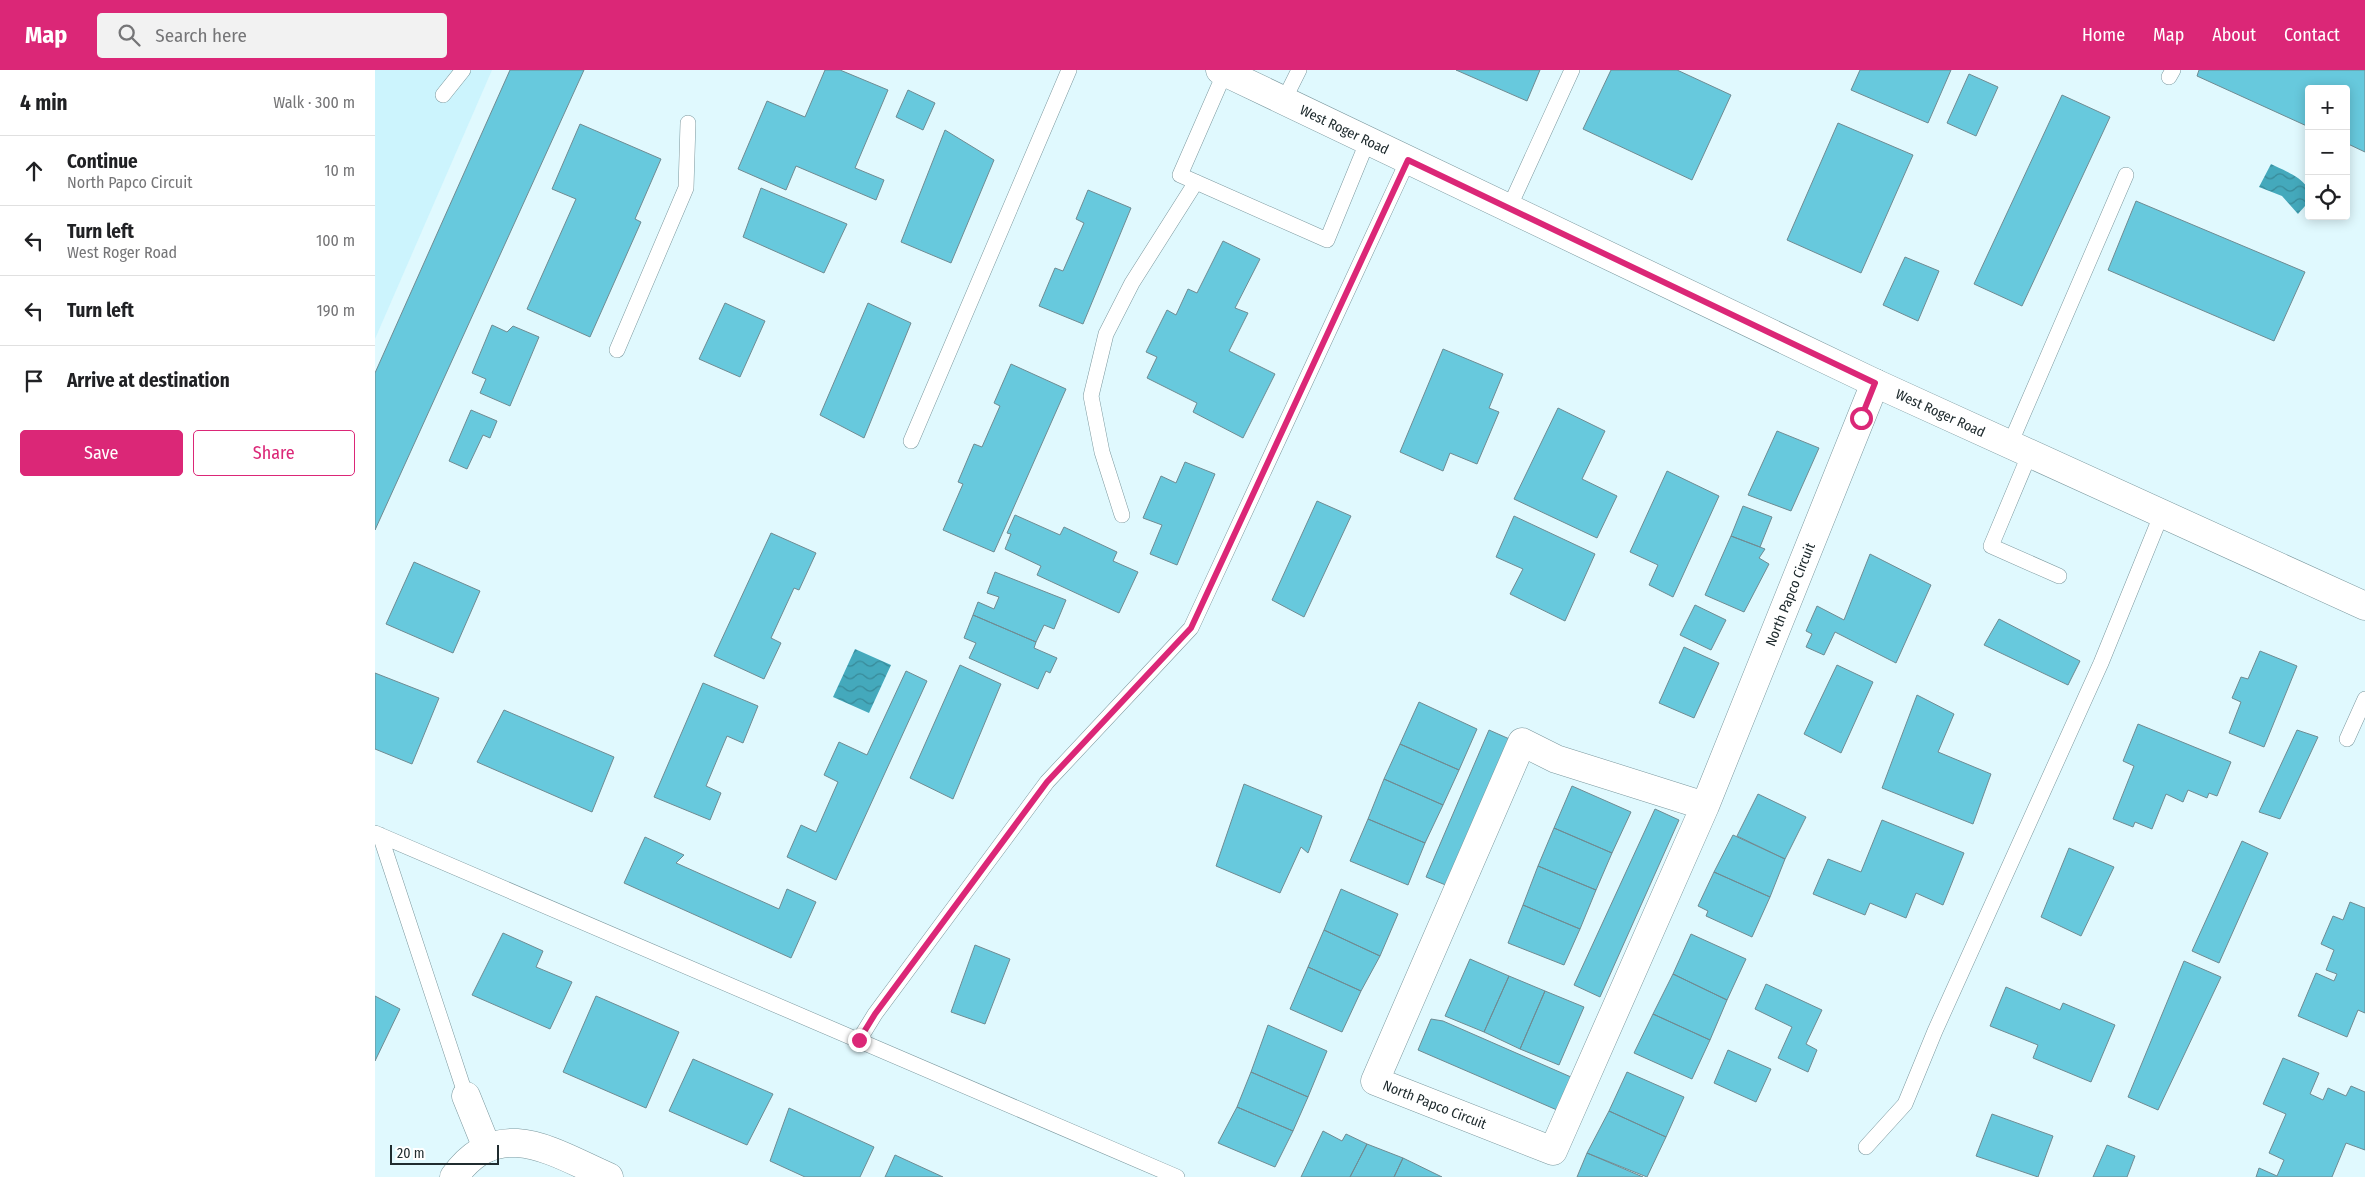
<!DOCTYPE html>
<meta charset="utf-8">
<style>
body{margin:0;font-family:"Fira Sans Condensed",sans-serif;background:#f2f2f2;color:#202124}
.controls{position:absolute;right:15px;top:15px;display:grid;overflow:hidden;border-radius:5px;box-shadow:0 2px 12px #0003}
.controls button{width:45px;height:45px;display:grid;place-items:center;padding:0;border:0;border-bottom:1px solid #e0e0e0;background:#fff;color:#202124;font:25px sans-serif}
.scale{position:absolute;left:15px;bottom:12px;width:109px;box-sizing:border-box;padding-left:5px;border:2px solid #202c2f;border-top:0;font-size:14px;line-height:18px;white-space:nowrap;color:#202c2f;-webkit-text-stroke:4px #fff;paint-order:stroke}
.stop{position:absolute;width:15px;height:15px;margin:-11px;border:4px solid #db2777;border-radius:50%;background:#fff}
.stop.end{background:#db2777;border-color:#fff;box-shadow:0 1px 5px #0008}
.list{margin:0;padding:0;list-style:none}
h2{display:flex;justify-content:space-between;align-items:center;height:65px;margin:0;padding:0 20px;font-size:21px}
h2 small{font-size:16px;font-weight:400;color:#757577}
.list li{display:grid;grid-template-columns:32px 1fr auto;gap:15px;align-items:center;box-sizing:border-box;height:70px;padding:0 20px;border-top:1px solid #e0e0e0}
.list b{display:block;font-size:19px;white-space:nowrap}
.list p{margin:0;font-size:16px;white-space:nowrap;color:#757577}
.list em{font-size:16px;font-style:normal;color:#757577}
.actions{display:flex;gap:10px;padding:15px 20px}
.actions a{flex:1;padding:11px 0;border:1px solid #db2777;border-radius:5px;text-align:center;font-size:18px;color:#db2777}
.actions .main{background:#db2777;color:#fff}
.icon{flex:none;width:28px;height:28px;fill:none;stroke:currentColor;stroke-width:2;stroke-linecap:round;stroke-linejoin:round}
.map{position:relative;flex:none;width:1990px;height:1107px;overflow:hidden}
header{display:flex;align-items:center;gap:30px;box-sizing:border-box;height:70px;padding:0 25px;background:#db2777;color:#fff}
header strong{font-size:24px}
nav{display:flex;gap:28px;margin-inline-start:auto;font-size:18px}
.search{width:350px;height:45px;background:#f2f2f2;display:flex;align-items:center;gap:12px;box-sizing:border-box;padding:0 18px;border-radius:5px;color:#757577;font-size:19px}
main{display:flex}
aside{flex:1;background:#fff}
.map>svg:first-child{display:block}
</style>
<header>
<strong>Map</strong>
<div class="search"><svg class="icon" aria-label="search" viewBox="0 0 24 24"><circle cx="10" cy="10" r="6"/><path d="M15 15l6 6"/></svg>Search here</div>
<nav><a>Home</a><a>Map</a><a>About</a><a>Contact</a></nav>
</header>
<main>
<aside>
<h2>4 min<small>Walk · 300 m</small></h2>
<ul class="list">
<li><svg class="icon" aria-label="ahead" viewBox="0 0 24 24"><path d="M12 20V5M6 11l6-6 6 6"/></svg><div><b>Continue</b><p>North Papco Circuit</p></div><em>10 m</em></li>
<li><svg class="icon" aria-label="left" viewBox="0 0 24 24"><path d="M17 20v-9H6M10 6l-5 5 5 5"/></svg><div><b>Turn left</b><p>West Roger Road</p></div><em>100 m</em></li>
<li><svg class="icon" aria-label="left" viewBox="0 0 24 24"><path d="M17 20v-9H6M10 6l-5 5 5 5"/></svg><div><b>Turn left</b></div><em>190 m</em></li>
<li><svg class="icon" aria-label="arrive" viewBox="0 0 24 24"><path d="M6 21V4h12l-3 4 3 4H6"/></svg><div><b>Arrive at destination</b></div></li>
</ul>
<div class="actions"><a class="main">Save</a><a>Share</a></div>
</aside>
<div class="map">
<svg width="1990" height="1107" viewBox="0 0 1990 1107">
<defs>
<pattern id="water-waves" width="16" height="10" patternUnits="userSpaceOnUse" patternTransform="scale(1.25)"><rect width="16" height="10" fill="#44a9bc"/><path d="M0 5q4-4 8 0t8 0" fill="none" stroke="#388a99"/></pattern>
</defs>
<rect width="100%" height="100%" fill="#e0f9fe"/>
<path fill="#ccf4fd" d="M0,0H117L0,269Z"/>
<path fill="url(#water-waves)" d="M1896,94C1909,101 1941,111 1933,131C1932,135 1926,140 1923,144L1907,126L1884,117Z
M480,579L516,595L494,643L458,627Z"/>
<path fill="#67c9dd" stroke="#6f8b92" d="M135,0H209L0,460V303Z
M450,0H465L513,20L480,98L509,110L501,130L421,96L411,120L363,99L392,31L430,47Z
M1081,0H1165L1152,31Z
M1236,0H1302L1356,25L1317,110L1208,59Z
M1485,0H1576L1553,53L1476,20Z
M1824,0H1990V82L1971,73V19H1934V57L1822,6Z
M1594,4L1623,17L1601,66L1572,53Z
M533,20L560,33L548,60L521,47Z
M1687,25L1735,47L1647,236L1599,214Z
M1463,53L1538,85L1486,203L1412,170Z
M205,54L286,89L260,149L266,152L215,267L152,239L201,129L177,119Z
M570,60L619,90L576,193L526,172Z
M386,118L472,154L449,203L368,167Z
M713,120L756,138L708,254L664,236L680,198L688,201L709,153L701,149Z
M1761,131L1930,202L1899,271L1733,200Z
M848,171L885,189L860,238L873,243L854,281L900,304L868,368L818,342L822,333L772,308L782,287L771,282L792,240L801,245L813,219L822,223Z
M1530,187L1564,201L1543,251L1508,235Z
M350,233L390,251L365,307L324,289Z
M493,233L536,253L489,368L445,345Z
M117,255L132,262L138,256L164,267L135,336L105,323L111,309L97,303Z
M1068,279L1128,304L1114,338L1124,342L1102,394L1075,383L1068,401L1025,382Z
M636,294L691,319L619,482L568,460L588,414L583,412L599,374L607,377L625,336L619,333Z
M1183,338L1230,361L1207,409L1242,426L1222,468L1139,429Z
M96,340L122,351L115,368L108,365L92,399L74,391Z
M1402,361L1444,378L1416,441L1373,425Z
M810,392L840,404L802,495L775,484L787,455L768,448L786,406L801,413Z
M1292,401L1344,426L1298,527L1274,515L1283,495L1255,482Z
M942,431L976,446L929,547L897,530Z
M1368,436L1397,447L1385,477L1356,466Z
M640,445L685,465L689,457L742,482L738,491L763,502L744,543L662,505L666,496L630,479L636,464L632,463Z
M1139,446L1220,484L1190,551L1135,524L1148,499L1121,487Z
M396,463L441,483L424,520L419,518L396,568L406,573L389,609L339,586Z
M1356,466L1390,479L1384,488L1394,494L1369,542L1330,525Z
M1495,484L1556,515L1521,593L1460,562L1449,585L1431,577L1437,564L1431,561L1442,536L1469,550Z
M39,492L105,521L78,583L11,554Z
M620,502L691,530L679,559L669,555L661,572L598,545L603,532L619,539L624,527L612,523Z
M1320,535L1351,550L1336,580L1305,565Z
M598,545L661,572L659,578L682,588L675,603L671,601L663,619L594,588L601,573L589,568Z
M1624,549L1705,591L1693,615L1609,575Z
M1309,577L1344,593L1319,648L1284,633Z
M1885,581L1922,596L1889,677L1854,663L1866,632L1857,628L1866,607L1873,609Z
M585,595L626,614L578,729L535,708Z
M1462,595L1498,612L1466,683L1429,664Z
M531,601L552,611L461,810L412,787L426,755L441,762L463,712L449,705L464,672L492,685Z
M0,603L64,628L37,694L0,679Z
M328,613L383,636L368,673L352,666L331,716L346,723L335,750L279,727Z
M1542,625L1579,644L1563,682L1616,704L1598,754L1507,718Z
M1044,632L1102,659L1084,700L1025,674Z
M129,640L239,687L217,742L102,692Z
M1763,654L1856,692L1842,726L1834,723L1832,728L1813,720L1808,732L1791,724L1777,759L1760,752L1758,757L1738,749L1759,696L1748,691Z
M1114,660L1139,671L1078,818L1051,807Z
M1922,660L1943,667L1905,749L1884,742Z
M1025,674L1084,700L1068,735L1009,709Z
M1009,709L1068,735L1050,773L993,749Z
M869,714L947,746L933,783L926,777L905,823L841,796Z
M1197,716L1256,742L1237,783L1179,758Z
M1383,724L1431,747L1410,789L1362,766Z
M1280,739L1304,750L1225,927L1199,915Z
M993,749L1050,773L1033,815L975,791Z
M1507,750L1589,783L1568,835L1541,823L1531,848L1495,833L1490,845L1438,824L1453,789L1486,802Z
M1179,758L1237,783L1221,820L1163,796Z
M1358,765L1410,789L1395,827L1339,802Z
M270,767L309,785L301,793L404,839L412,819L441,832L416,888L249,813Z
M1867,771L1893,783L1844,893L1817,881Z
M1694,778L1739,797L1706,866L1666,847Z
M1163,796L1221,820L1205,859L1148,835Z
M1339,802L1395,827L1377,867L1331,846L1333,841L1323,836Z
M966,819L1023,844L1005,886L949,860Z
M1975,832L1990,838V943L1983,940L1972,967L1923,946L1941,903L1959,911L1962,904L1951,900L1959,880L1946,874L1958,846L1968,850Z
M1148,835L1205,859L1189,895L1133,873Z
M949,860L1005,886L986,921L933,897Z
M128,863L168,881L161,897L197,912L175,959L97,925Z
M1316,864L1371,889L1352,930L1298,904Z
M600,875L635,889L610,954L576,942Z
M1095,889L1134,906L1109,962L1070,946Z
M1809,891L1846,907L1783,1040L1753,1027Z
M933,897L986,921L967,962L915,939Z
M1298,904L1352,930L1335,970L1278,944Z
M1134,906L1170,921L1145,979L1109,962Z
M1391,914L1447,940L1431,974L1442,980L1433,1002L1403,988L1417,957L1380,939Z
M1631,917L1685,940L1688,933L1740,955L1716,1012L1658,988L1663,975L1615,956Z
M1170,921L1209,937L1184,995L1145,979Z
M0,926L25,939L0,991Z
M221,926L304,962L271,1038L188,1002Z
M1278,944L1335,970L1317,1009L1259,983Z
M1056,949L1068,951L1196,1007L1182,1040L1043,980Z
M893,955L952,981L933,1027L876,1002Z
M1353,980L1396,999L1381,1032L1339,1013Z
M1908,988L1944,1003L1935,1024L1948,1030L1953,1018L1971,1026L1976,1016L1990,1022V1080L1971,1073L1957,1107H1881L1884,1098L1902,1106L1909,1090L1894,1083L1911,1044L1888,1034Z
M318,989L398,1024L372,1075L294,1041Z
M876,1002L933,1027L918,1061L862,1037Z
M1252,1002L1309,1027L1291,1067L1234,1041Z
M862,1037L918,1061L900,1097L843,1073Z
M414,1038L499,1077L485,1107H430L395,1091Z
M1234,1041L1291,1067L1272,1107L1212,1083Z
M1617,1044L1678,1066L1663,1107L1601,1086Z
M948,1061L967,1071L971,1064L992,1074L975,1107H926Z
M992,1074L1028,1088L1019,1107H975Z
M1732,1075L1760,1086L1752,1107H1718Z
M1212,1083L1268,1107H1202Z
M520,1085L568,1107H510Z
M1028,1088L1067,1107H1019Z"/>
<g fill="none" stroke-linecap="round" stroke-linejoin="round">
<defs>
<path id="lane" d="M850,2L805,105L952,170L993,70
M1794,7L1798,0
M68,25L88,0
M909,30L924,0
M1134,138L1197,0
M242,280L311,118L313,53
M536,371L694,0
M1635,374L1751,105
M1655,383L1616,476L1684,506
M747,445L727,382L716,326L731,264L757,213L821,112
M1972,669L1990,629
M0,763L802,1107
M5,765L91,1026
M484,970L500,944L672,712L816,558L1033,90
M1491,1077L1530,1034L1560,961L1726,593L1787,443"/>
<g id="street">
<path id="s1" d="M1330,736L1181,689L1147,672L1000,1011L1178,1081L1330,736L1500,313"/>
<path d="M91,1026L112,1078"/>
<path d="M79,1107C124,1044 179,1083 234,1107"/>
</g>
<g id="secondary">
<path id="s2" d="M845,0L1500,313L1990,536"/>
</g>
</defs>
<use href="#lane" stroke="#7b989e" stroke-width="16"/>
<use href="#street" stroke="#7b989e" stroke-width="29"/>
<use href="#secondary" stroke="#7b989e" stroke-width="29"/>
<use href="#lane" stroke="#fff" stroke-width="15"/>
<use href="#street" stroke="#fff" stroke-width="28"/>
<use href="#secondary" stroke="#fff" stroke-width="28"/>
</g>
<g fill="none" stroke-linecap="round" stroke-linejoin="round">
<path stroke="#db2777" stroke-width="6" d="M484,970L500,944L672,712L816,558L1033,90L1500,313L1486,348"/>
</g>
<g text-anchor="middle" stroke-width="4" stroke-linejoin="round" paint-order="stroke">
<g font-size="14" fill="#202c2f" stroke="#fff">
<text dy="5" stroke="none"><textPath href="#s2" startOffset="138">West Roger Road</textPath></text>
<text dy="5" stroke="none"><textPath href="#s2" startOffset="798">West Roger Road</textPath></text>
<text dy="5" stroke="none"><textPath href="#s1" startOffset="1360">North Papco Circuit</textPath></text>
<text dy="5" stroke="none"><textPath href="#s1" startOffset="628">North Papco Circuit</textPath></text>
</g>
</g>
</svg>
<div class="controls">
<button>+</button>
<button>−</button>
<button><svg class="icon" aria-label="locate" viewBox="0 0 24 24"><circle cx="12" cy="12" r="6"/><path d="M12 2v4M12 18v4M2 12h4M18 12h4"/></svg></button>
</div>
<div class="scale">20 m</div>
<div class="stop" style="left:1486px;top:348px"></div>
<div class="stop end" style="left:484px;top:970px"></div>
</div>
</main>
